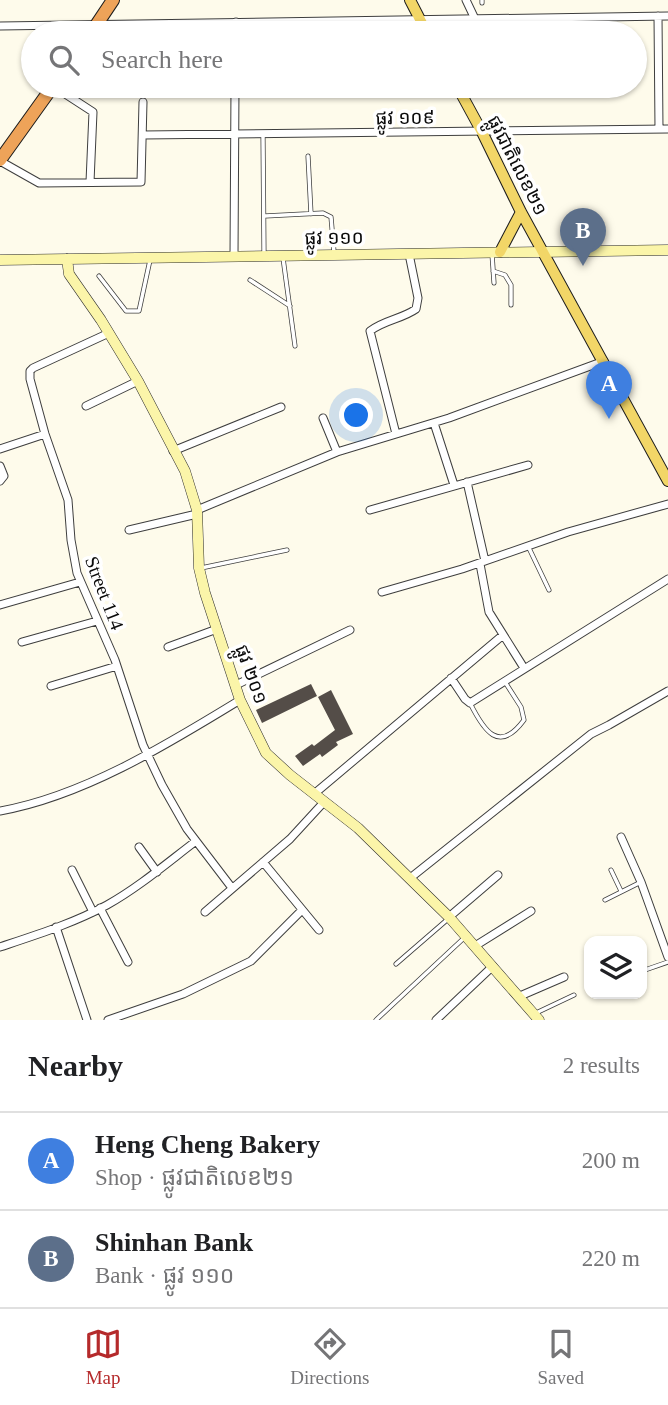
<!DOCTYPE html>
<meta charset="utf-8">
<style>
body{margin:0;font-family:"Times New Roman","Noto Sans Khmer",serif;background:#f6f6f6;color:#202124}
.controls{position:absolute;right:21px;bottom:21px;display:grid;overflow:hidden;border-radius:14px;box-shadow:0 2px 5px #0004}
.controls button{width:63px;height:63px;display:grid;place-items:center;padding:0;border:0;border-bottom:2px solid #e0e0e0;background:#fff;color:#202124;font:35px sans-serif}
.you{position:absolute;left:357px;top:416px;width:24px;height:24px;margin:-18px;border:5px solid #fff;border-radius:50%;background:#1a73e8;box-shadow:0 0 0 10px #1a73e833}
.badge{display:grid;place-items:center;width:46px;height:46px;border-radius:50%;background:#b52a2b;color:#fff;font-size:23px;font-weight:700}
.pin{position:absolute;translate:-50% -58px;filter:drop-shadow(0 2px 4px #0008)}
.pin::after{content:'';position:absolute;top:37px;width:24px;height:21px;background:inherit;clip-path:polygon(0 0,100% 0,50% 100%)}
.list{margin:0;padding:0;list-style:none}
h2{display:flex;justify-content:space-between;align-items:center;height:91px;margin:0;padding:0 28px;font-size:30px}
h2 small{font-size:23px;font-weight:400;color:#757577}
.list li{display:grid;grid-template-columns:46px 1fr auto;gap:21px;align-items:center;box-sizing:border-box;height:98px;padding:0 28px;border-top:2px solid #e0e0e0}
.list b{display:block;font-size:26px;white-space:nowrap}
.list p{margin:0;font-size:23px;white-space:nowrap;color:#757577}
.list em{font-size:23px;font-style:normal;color:#757577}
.icon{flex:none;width:38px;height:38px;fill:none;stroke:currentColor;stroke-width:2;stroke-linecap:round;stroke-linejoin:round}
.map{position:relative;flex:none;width:668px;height:1020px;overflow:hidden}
.search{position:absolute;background:#fff;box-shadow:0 2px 5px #0004;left:21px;right:21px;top:21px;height:77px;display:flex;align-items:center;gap:18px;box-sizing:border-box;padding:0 24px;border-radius:38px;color:#757577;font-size:26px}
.sheet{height:287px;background:#fff}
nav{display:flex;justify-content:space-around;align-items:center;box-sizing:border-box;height:98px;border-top:2px solid #e0e0e0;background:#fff;font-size:19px;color:#757577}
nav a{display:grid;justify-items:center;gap:4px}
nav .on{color:#b52a2b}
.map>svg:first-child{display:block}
</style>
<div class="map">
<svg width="668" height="1020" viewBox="0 0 668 1020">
<rect width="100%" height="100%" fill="#fefbeb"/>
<path fill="#544d48" d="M311,684L317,696L262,723L256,710Z
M331,690L353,734L336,742L338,745L322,757L320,754L303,766L295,756L312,744L314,746L335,730L318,697Z"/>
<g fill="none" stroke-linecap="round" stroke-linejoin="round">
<defs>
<path id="lane" d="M482,3V0
M525,20V33
M263,136L264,254
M308,156L311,214
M265,216L323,213L331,217L334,252
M492,254L494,283
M283,258L295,346
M493,271L505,275L511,285V305
M99,276L126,311H139L150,260
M250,280L290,306
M528,546L549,590
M201,568L287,550
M470,703C484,731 499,754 524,720L521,707L505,682
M611,870L621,891
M605,900L639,883
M396,964L448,919
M642,971L668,962
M536,1013L574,995
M376,1020L464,938"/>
<path id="street" d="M466,0L475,19
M658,16L659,129
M0,26L668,16
M236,33V22
M53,86L93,112L90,182
M143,135L668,129
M0,161L39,183L141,182L143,102
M234,256L235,86
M109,333L33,368L30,371V379L45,434L68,500L71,540L77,573L115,660L143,745L162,785L187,829L232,888
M86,406L138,381
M323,418L337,452
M434,423L454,485
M396,434L370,331C384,320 402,319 416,309L418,298L409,254
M0,449L45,434
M173,451L281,407
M0,466L4,476L0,481
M467,482L485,561
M197,510L337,452L449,418L604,361
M370,510L528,465
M129,530L197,514
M480,564L489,612L524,668
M382,592L462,569L568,532L668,504
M0,605L80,582
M22,642L97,621
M168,647L217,629
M451,678L465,699L470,703L668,579
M236,685L350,630
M51,686L117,666
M314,794L503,635
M0,811C84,796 168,744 240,700
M621,837L641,882L668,957
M139,847L157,872
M263,862L319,930
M72,870L93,912
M409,879L591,734L609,725L668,691
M100,908L128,962
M205,912L290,839L324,802
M449,917L498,875
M56,927L87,1020
M475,946L531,911
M0,947C36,935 74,923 107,905C139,887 167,863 196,841
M520,996L564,977
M108,1020L183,994L251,961L302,910
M436,1020L493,966"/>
<path id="secondary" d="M67,259L69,274L101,320L138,381L185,471L197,510L199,568L205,593L240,700L266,753L290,775L358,828L449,917L539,1020
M0,260L668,250"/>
<path id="primary" d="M410,0L427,33
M457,86L482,132L521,212L668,481
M500,252L521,212"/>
<path id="highway" d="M91,33L113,0
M0,160L53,86"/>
</defs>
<use href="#lane" stroke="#3e3e3e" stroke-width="5"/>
<use href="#street" stroke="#3e3e3e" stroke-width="9"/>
<use href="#secondary" stroke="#2d2d2d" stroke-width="11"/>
<use href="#primary" stroke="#1c1c1c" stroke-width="12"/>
<use href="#highway" stroke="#1c1c1c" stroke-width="14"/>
<use href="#lane" stroke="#fff" stroke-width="3.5"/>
<use href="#street" stroke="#fff" stroke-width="7"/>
<use href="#secondary" stroke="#fbf5a9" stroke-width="10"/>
<use href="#primary" stroke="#f2d667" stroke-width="10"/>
<use href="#highway" stroke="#eea359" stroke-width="12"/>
</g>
<g text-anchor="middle" stroke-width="7" stroke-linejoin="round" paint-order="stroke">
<g font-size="19" fill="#0b0b0b" stroke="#fff">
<text transform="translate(405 117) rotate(-1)" y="7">ផ្លូវ ១០៩</text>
<text transform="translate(518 165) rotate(63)" y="7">ផ្លូវជាតិលេខ២១</text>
<text transform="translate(334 237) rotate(-1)" y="7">ផ្លូវ ១១០</text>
<text transform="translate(105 593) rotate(69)" y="7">Street 114</text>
<text transform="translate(252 674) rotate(70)" y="7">ផ្លូវ ២០១</text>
</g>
</g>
</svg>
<div class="controls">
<button><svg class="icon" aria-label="layers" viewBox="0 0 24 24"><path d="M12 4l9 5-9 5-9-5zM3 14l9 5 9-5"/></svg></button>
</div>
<div class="you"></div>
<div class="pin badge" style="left:609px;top:419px;background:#3f7fe0">A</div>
<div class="pin badge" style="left:583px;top:266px;background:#5c6f8a">B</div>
<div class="search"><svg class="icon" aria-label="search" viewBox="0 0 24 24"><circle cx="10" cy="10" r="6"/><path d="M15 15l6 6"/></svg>Search here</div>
</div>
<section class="sheet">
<h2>Nearby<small>2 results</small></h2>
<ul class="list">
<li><span class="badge" style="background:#3f7fe0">A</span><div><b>Heng Cheng Bakery</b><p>Shop · ផ្លូវជាតិលេខ២១</p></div><em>200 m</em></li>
<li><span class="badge" style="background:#5c6f8a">B</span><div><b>Shinhan Bank</b><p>Bank · ផ្លូវ ១១០</p></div><em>220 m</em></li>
</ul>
</section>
<nav>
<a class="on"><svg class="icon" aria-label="map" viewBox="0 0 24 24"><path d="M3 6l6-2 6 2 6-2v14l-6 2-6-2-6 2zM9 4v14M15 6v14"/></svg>Map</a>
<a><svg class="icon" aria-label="directions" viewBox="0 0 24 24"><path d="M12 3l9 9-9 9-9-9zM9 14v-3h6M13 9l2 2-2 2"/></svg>Directions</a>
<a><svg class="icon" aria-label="saved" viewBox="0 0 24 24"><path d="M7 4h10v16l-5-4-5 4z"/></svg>Saved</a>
</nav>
